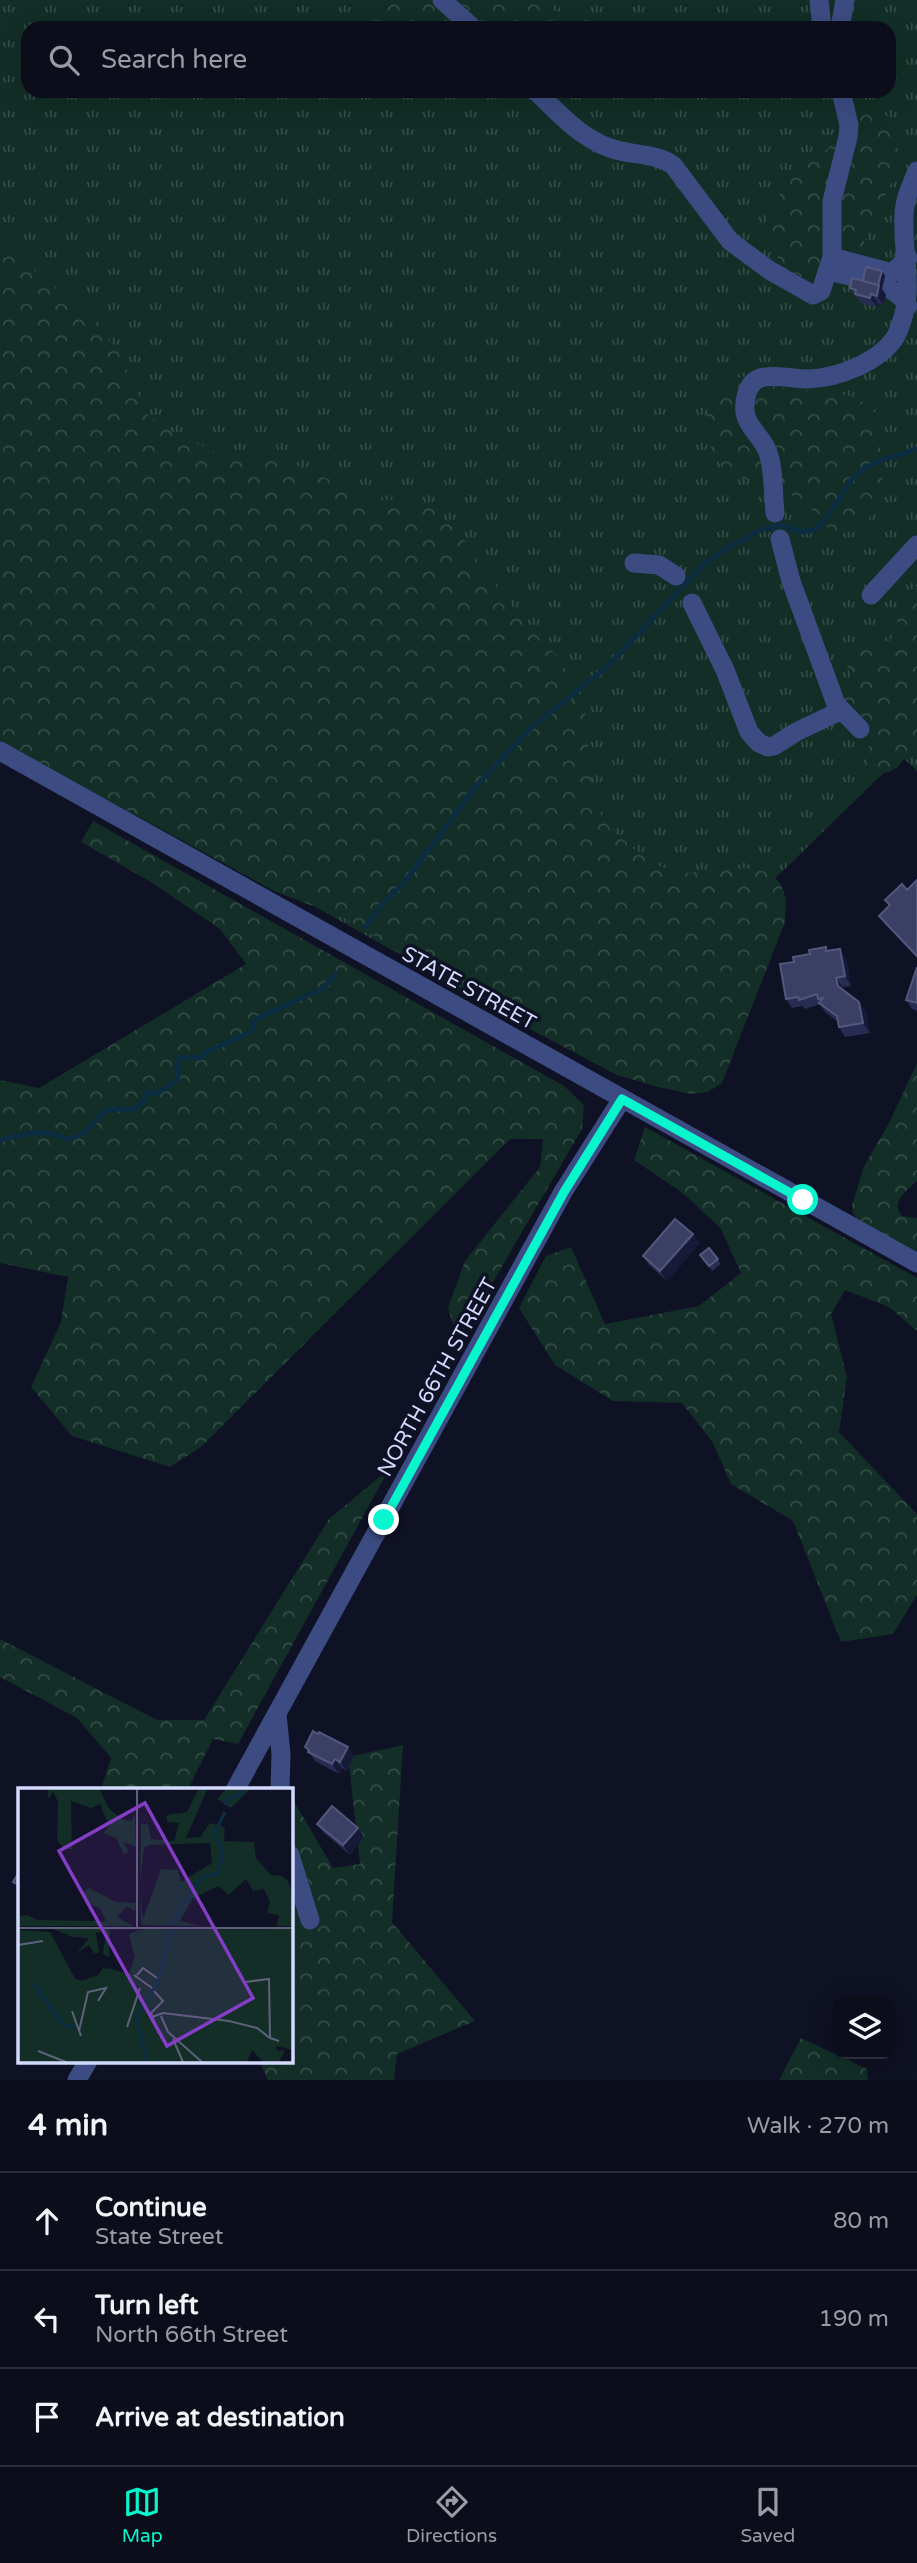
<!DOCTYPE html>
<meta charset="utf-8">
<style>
body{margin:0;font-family:"Varela Round",sans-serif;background:#141624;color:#f1f3f6}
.controls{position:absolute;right:21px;bottom:21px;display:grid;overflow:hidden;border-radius:14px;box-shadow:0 7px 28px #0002}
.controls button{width:63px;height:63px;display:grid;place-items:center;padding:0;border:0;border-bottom:2px solid #2b2d3a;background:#0b0d1b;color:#f1f3f6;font:35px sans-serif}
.stop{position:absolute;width:21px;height:21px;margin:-16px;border:5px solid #08f6cd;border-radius:50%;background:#fff}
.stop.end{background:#08f6cd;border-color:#fff;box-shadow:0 2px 7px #0008}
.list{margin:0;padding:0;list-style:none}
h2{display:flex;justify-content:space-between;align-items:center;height:91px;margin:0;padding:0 28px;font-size:30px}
h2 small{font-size:23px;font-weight:400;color:#9a9ca3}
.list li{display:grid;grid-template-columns:46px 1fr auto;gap:21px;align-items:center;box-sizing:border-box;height:98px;padding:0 28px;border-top:2px solid #2b2d3a}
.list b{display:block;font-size:26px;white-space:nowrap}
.list p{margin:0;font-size:23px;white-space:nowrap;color:#9a9ca3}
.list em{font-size:23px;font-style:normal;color:#9a9ca3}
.icon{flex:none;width:38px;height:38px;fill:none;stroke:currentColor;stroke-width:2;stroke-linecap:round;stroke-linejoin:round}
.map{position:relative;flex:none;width:917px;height:2080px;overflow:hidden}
.search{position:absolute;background:#0b0d1b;box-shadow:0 7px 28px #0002;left:21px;right:21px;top:21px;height:77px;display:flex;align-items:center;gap:18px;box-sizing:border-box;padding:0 24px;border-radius:21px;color:#9a9ca3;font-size:26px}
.sheet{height:385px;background:#0b0d1b}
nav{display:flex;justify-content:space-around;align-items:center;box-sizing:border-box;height:98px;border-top:2px solid #2b2d3a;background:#0b0d1b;font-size:19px;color:#9a9ca3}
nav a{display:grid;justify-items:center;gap:4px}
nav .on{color:#08f6cd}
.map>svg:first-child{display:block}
</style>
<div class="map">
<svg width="917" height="2080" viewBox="0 0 917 2080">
<defs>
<pattern id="grass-tufts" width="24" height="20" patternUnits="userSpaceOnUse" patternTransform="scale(1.75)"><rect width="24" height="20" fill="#122e26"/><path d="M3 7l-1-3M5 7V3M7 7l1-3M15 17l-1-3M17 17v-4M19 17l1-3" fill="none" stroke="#344c47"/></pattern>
<pattern id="forest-crowns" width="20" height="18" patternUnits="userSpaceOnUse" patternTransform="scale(1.75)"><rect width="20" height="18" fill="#122e26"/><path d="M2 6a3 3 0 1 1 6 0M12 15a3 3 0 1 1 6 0" fill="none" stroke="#344c47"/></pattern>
</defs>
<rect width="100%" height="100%" fill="#0f1124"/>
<path fill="url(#grass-tufts)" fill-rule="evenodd" d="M0,0H917V771L901,756L752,901L576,1053L0,730ZM28,28H889V91H28Z"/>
<path fill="url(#forest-crowns)" d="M360,0H542L555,11L584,17L604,28H380L374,24Z
M876,108L890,118L899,141L893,179L864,243L856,271L845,284L832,287L816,284L789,271L774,253L766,235L768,217L786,182L804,158L828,149L845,127L865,110Z
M0,239L47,282L86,312L118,352L148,415L179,436L224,455L267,459L299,466L330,480L350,495L367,501L415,498L436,511L462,537L492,581L529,628L558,657L582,698L587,723L592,789L603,821L631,847L661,867L686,873L746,868L767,872L780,883L786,899L785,922L722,1083L708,1092L691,1094L658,1087L617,1075L450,987L370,933L344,918L276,892L0,741Z
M750,376C765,383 778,387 795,390C822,394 849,389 871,408C881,418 879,435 880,448C883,475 886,503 864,523C857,528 849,534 840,533C826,531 821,518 812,510C807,505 800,501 795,497C759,472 722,493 709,439C706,426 705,416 709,403C715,384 732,377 750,376Z
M917,586V742L898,767L889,772L876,775C858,761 877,743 867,726C861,717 850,709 842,700L851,676L847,666L848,656C864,645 883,647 897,634C898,610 892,600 917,586Z
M93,821L564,1086L584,1105L582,1129L458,1342L448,1307L465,1261L540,1167L543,1139H510L201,1447L170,1467L72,1436L31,1387L61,1322L68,1277L0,1263V1080L39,1088L246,964L220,929L151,882L81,842Z
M917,1063V1181C906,1191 890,1202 902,1216L917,1218V1256L860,1222L853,1214L852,1205L864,1166L889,1123Z
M645,1127L917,1278V1331L889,1307L845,1290L831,1314L847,1377L839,1432L917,1514V1595L893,1634L841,1642L793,1521L731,1484L713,1443L682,1403L613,1401L555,1365L519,1308L546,1256L571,1247L605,1324L699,1306L741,1273L721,1229L684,1194L634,1160Z
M389,1469L238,1744L213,1739L188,1789H101L111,1758L77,1718L0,1677V1639L157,1720H204L329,1519Z
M403,1745L392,1922L475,2021L397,2054L394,2080H268L259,2061H290L291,1796L333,1868L360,1864L348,1757Z
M801,2038L867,2069L868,2080H779Z"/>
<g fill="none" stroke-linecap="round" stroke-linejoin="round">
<path stroke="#0c2d41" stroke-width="5" d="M365,927L384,902L403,884L477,785L507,753L532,727L607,667L704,564L724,550L761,530L782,525L804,532L813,530L823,523L852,479L862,470L879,461L917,449
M0,1141C9,1137 39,1131 49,1133C58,1135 67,1142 76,1137C104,1124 92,1104 131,1110L143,1103L147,1092L157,1094L177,1080L179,1072L176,1064L181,1057L200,1058L208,1051L251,1032L256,1019L324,988L336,973"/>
<path stroke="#3c4c82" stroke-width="19" d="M442,0L473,28
M819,0L822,28
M840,28L845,0
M536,91C557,112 581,138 610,148C631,156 654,152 673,165L730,241L769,270L813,295L821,291L832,257V201L848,137L849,125L841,91
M832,257L892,273L908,258
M828,271C855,278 892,280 908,306
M775,513C773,495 774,466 767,450C760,434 742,423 745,404C746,393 749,382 760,378C774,374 793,379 808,379C838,378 880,362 896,336C917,292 902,260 904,216C904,200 911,186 917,171
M780,539L791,581L836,704L860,729
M634,563L659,565L676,576
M871,595L917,545
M692,603L725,670L749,732L759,743L768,747L774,746L796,732L840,711
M0,751L917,1263
M277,1714L281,1754L280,1790
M235,1790L563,1192L622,1099
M290,1855L310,1920
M77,2080L88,2061"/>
</g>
<path fill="#292c52" d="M882,271L885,276L882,289L886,295L883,305L878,303L877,307L861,303L850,288Z
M917,880V958L886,925L879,916L889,906L885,900L907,890Z
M828,951L846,958L851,986L843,987V990L866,1011L870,1033L845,1037L839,1027L837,1021L826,1013L820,1004L805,1009L803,1006L792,1008L786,999Z
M917,967V1011L912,1009L906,1000Z
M693,1234L700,1243L667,1281L649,1265L643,1256Z
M709,1248L721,1264L712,1271L700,1255Z
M305,1747L354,1756L347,1771L342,1768L339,1774L315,1761Z
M317,1824L358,1828L364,1837L350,1855L324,1833Z"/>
<path fill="#171938" d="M882,271L885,276L882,289L886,295L883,305L877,296V288Z
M871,294L878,303L877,307L870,298Z
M840,949L846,958L851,986L845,976Z
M836,978L843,987L844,995L838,986Z
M859,1002L866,1011L870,1033L863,1023Z
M693,1234L700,1243L667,1281L660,1271Z
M348,1747L354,1756L347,1771L340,1762Z
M335,1759L342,1768L339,1774L332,1764Z
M358,1828L364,1837L350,1855L343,1845Z"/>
<path fill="#3b3f64" stroke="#53577c" stroke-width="2" d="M866,267L882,271L878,285L863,281Z
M852,278L879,285L877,296L871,294L870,298L855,294L856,290L850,288Z
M917,880V956L879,916L890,905L885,900L902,884L907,890Z
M826,947V951L840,949L845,976L836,978L838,986L859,1002L863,1023L839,1027L837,1016L819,1003L823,998L818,999L817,994L799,1000L798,997L786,999L780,964L794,962L793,957L810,954L809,950Z
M917,967V1003L906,1000Z
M675,1219L693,1234L660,1271L643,1256Z
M709,1248L718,1259L709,1266L700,1255Z
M313,1731L318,1734L319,1732L348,1747L340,1762L335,1759L332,1764L308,1752L309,1750L305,1747Z
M332,1806L358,1828L343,1845L317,1824Z
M19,1872V1885L13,1882Z"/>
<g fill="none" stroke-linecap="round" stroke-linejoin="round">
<path stroke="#08f6cd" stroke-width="9" d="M384,1520L564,1192L622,1099L803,1200"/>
</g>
<g text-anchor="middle" stroke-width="7" stroke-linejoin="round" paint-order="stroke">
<g font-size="21" fill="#d4dafe" stroke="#0f1124">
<text transform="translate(469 988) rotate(29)" y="7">STATE STREET</text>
<text transform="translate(437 1377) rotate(-61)" y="7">NORTH 66TH STREET</text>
</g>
</g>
<g transform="translate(18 1788)">
<rect width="275" height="275" fill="#0f1124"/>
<path d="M126,141L253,142L264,253L219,262L223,274H0V142L32,144L59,194L96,182L111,186Z" fill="#122e26"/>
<path d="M30,0H81L92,22L106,32L114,33L117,24L118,59L105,54L111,63L106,67L98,50L85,45L91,38L82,16L73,20L53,13L54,61H46L39,52L40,14L35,3L30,11ZM181,0H190L168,50L182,49L192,35L207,39L206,53L236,54L238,70L253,87L264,88L270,93L275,107V138H259L261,127L249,125L252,114L246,101L235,103L228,91L211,107L200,98L175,110L162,133L184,138L123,137L122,108L125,131L143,81L160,82L163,94L194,75L192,55L131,57L126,60L122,93L123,36H130L133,51L156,53L161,35L149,34V27L169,24ZM209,0H233L213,20L199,11ZM71,100L98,114L118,115L117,123L109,118L99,129L116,138H0V128L9,127L19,132L88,133L82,120L68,115L66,103ZM35,141H92L91,169L85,166L88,143L78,145L81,165H76L71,157L59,165L71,150L55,149ZM275,141V262L258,258L259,263L267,262L261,274H245L234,262L229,274L197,272L187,241L175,236L199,228L261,252L252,189H227L196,179L164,184L144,175L136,165L116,168L111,146L121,142ZM0,159L11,162L18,182L12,200L0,192ZM85,180L95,181L91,196L66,204L53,199L55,190L74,196ZM113,183L121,193L117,213L128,222L133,274H103L91,262L90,247L99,244L93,236L99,212ZM16,199L36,213L44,230L55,237L54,251L37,238L25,212L15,204Z" fill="#122e26"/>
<path fill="none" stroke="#0c2d41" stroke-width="3.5" d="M207,17L210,10L222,7L223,0M153,137L179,95L188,87H199L205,64L197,44L207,24M15,195L46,238H55M129,274L118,229L140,194L153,142"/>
<path fill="none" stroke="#5e617b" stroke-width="2" d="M0,140H275M119,140V0M0,157L25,153M116,187L134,200M119,187L125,180L139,190M227,194L251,191L252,250L261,253M136,203L145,213L133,225L141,246M54,223L63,248M143,228L150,244L184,274M134,229L145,225L211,233L239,240L252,250M109,239L122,200M61,243L70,204L88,200L80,213M155,251L165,274M20,263L48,274"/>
<path fill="#843dc5" fill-opacity="0.15" stroke="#843dc5" stroke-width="3.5" d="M127,15L235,210L149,258L41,63Z"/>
<rect width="275" height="275" fill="none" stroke="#d4dafe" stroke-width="3.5"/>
</g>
</svg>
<div class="controls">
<button><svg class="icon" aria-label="layers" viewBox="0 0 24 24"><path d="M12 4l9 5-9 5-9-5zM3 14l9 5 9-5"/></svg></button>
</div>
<div class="stop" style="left:803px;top:1200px"></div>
<div class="stop end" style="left:384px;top:1520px"></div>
<div class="search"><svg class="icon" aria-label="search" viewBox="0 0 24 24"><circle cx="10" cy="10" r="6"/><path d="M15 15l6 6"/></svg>Search here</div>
</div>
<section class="sheet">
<h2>4 min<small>Walk · 270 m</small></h2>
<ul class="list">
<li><svg class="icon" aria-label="ahead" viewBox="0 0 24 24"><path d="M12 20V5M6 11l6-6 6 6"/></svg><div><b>Continue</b><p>State Street</p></div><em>80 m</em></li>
<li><svg class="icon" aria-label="left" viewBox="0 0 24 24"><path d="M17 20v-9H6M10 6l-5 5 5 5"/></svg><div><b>Turn left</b><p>North 66th Street</p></div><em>190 m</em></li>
<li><svg class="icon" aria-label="arrive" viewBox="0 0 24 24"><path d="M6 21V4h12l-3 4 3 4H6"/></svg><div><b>Arrive at destination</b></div></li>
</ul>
</section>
<nav>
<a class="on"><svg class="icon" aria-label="map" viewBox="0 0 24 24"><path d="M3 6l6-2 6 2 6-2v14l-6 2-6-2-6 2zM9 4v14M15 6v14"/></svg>Map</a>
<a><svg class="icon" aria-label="directions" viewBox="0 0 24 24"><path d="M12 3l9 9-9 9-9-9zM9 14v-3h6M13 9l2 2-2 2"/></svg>Directions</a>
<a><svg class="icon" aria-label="saved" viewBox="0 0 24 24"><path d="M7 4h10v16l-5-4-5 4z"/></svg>Saved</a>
</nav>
